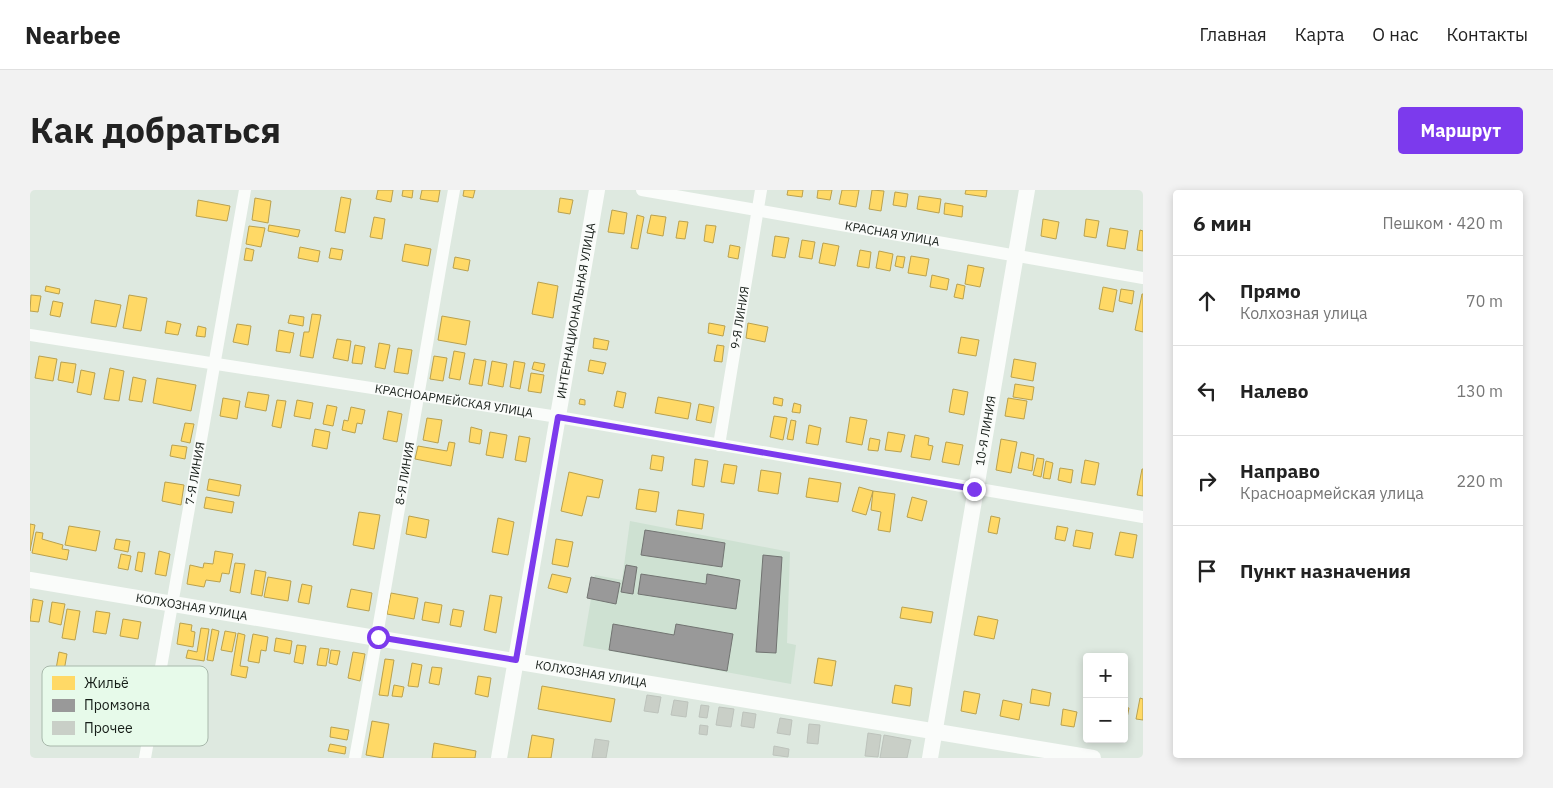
<!DOCTYPE html>
<html lang="ru">
<meta charset="utf-8">
<style>
body{margin:0;font-family:"IBM Plex Sans",sans-serif;background:#f2f2f2;color:#222}
.controls{position:absolute;right:15px;bottom:15px;display:grid;overflow:hidden;border-radius:5px;box-shadow:0 2px 8px #0003}
.controls button{width:45px;height:45px;display:grid;place-items:center;padding:0;border:0;border-bottom:1px solid #e0e0e0;background:#fff;color:#222;font:25px sans-serif}
.stop{position:absolute;width:15px;height:15px;margin:-11px;border:4px solid #7c3aed;border-radius:50%;background:#fff}
.stop.end{background:#7c3aed;border-color:#fff;box-shadow:0 1px 5px #0008}
.list{margin:0;padding:0;list-style:none}
h2{display:flex;justify-content:space-between;align-items:center;height:65px;margin:0;padding:0 20px;font-size:21px}
h2 small{font-size:16px;font-weight:400;color:#767676}
.list li{display:grid;grid-template-columns:32px 1fr auto;gap:15px;align-items:center;box-sizing:border-box;height:90px;padding:0 20px;border-top:1px solid #e0e0e0}
.list b{display:block;font-size:19px;white-space:nowrap}
.list p{margin:0;font-size:16px;white-space:nowrap;color:#767676}
.list em{font-size:16px;font-style:normal;color:#767676}
.icon{flex:none;width:28px;height:28px;fill:none;stroke:currentColor;stroke-width:2;stroke-linecap:round;stroke-linejoin:round}
.map{position:relative;flex:none;width:1113px;height:568px;overflow:hidden;border-radius:5px}
header{display:flex;align-items:center;gap:30px;box-sizing:border-box;height:70px;padding:0 25px;background:#fff;border-bottom:1px solid #e0e0e0}
header strong{font-size:24px}
nav{display:flex;gap:28px;margin-inline-start:auto;font-size:18px}
.intro{display:flex;align-items:center;justify-content:space-between;box-sizing:border-box;height:120px;padding:0 30px}
h1{margin:0;font-size:35px}
.button{padding:12px 22px;border-radius:5px;background:#7c3aed;color:#fff;font-size:18px;font-weight:700}
main{display:flex;gap:30px;padding:0 30px}
aside{flex:1;background:#fff;border-radius:5px;box-shadow:0 2px 8px #0003}
.map>svg:first-child{display:block}
</style>
<header>
<strong>Nearbee</strong>
<nav><a>Главная</a><a>Карта</a><a>О нас</a><a>Контакты</a></nav>
</header>
<div class="intro"><h1>Как добраться</h1><a class="button">Маршрут</a></div>
<main>
<div class="map">
<svg width="1113" height="568" viewBox="0 0 1113 568">
<rect width="100%" height="100%" fill="#dee9e0"/>
<path fill="#cee1d2" d="M600,331L760,362L757,453L766,455L761,494L553,456L565,385L592,390Z"/>
<path fill="#ffd966" stroke="#b9a14f" d="M348,0H363L361,12L346,9Z
M373,0H383L382,8L372,6Z
M392,0H410L408,12L390,9Z
M434,0H445L443,8L433,6Z
M758,0H773L772,7L757,5Z
M788,0H802L800,10L787,8Z
M812,0H829L826,17L809,14Z
M842,0L854,1L851,21L839,19Z
M936,0H957L956,7L935,4Z
M865,2L878,4L876,17L863,15Z
M889,6L911,9L909,23L887,19Z
M311,7L321,9L315,43L305,41Z
M225,8L241,11L238,33L222,30Z
M530,8L543,10L540,24L528,22Z
M168,10L200,16L197,31L166,26Z
M915,13L933,16L932,27L914,24Z
M582,20L597,23L594,44L578,42Z
M607,25L614,27L608,59L601,58Z
M621,25L636,27L633,46L617,43Z
M344,27L355,29L352,49L340,47Z
M1013,29L1029,32L1026,49L1011,46Z
M1056,29L1069,31L1066,48L1054,46Z
M649,31L658,32L655,49L646,48Z
M239,35L270,40L268,47L238,41Z
M676,35L686,36L683,53L674,51Z
M219,36L235,38L231,57L216,54Z
M1080,38L1098,41L1095,59L1077,56Z
M1110,40L1113,41V61L1107,60Z
M745,46L759,48L755,68L742,66Z
M772,50L785,52L782,69L769,67Z
M793,53L809,56L805,76L789,73Z
M375,54L401,59L398,76L372,71Z
M700,55L710,57L708,69L698,67Z
M270,57L290,61L288,72L268,68Z
M216,58L224,60L222,71L214,70Z
M301,58L313,60L311,70L299,68Z
M830,60L841,62L839,78L827,76Z
M849,61L863,64L860,81L846,78Z
M867,66L875,67L873,78L865,76Z
M881,66L899,69L896,86L878,83Z
M425,67L440,70L438,81L423,78Z
M938,75L954,78L950,97L935,94Z
M902,85L919,89L917,100L900,97Z
M508,92L528,96L523,128L502,124Z
M927,94L935,96L933,109L924,107Z
M16,96L30,99L29,104L15,101Z
M1073,97L1087,100L1083,122L1069,119Z
M1091,99L1104,101L1102,114L1089,111Z
M1112,104H1113V142L1105,140Z
M1,105L11,106L8,122L0,121Z
M99,105L117,108L111,141L93,138Z
M65,110L91,115L86,137L61,133Z
M23,111L33,113L30,127L20,125Z
M282,124L291,125L283,168L270,166L274,142H279Z
M260,125L274,127L273,136L258,133Z
M412,126L440,131L436,155L408,150Z
M137,131L151,134L148,145L135,143Z
M679,133L695,136L693,146L678,143Z
M718,133L738,137L735,152L716,148Z
M207,134L221,136L218,155L203,152Z
M168,136L176,138L175,147L166,146Z
M249,140L264,143L260,163L246,161Z
M931,147L949,150L946,166L928,163Z
M564,148L579,151L577,160L563,158Z
M307,149L321,151L318,171L303,168Z
M349,153L360,155L355,179L345,177Z
M325,155L335,157L332,174L322,173Z
M687,155L694,156L692,172L684,171Z
M368,158L382,160L378,184L364,182Z
M424,161L435,163L430,190L419,188Z
M9,166L27,169L23,191L5,188Z
M404,166L417,168L413,191L400,189Z
M444,169L456,171L452,196L439,194Z
M984,169L1006,173L1003,191L981,187Z
M560,170L576,173L573,184L558,181Z
M462,171L477,174L473,197L458,194Z
M484,171L495,173L490,199L480,197Z
M31,172L46,174L43,193L28,190Z
M504,172L515,174L513,182L502,179Z
M80,178L94,181L89,211L74,209Z
M51,180L65,183L61,205L47,202Z
M501,183L514,185L511,203L498,201Z
M103,187L116,190L112,212L99,210Z
M127,188L166,195L161,221L123,213Z
M985,194L1004,197L1002,210L983,207Z
M923,199L938,202L934,225L919,222Z
M587,201L596,203L593,218L584,216Z
M218,202L239,205L236,221L215,217Z
M628,207L661,213L658,229L625,223Z
M744,207L753,209L752,216L743,214Z
M193,208L210,211L207,229L190,226Z
M978,208L997,211L994,229L975,226Z
M550,209L555,210V215L549,214Z
M247,210L256,211L251,238L242,236Z
M267,210L283,213L280,229L264,226Z
M764,213L771,215L770,223L762,222Z
M669,214L684,217L681,233L666,230Z
M297,215L307,217L303,236L293,234Z
M321,217L335,220L332,234L327,233L325,243L312,240L314,230L318,231Z
M358,221L372,224L367,252L353,249Z
M744,226L757,228L753,250L740,247Z
M820,227L837,230L832,255L816,252Z
M397,228L412,230L408,253L393,250Z
M761,230L766,231L763,250L757,249Z
M155,233L164,234L160,253L151,251Z
M779,235L791,238L788,255L776,253Z
M441,237L452,240L450,254L439,252Z
M285,239L300,242L297,259L282,256Z
M460,242L477,245L473,268L456,265Z
M858,242L875,245L871,262L855,260Z
M885,245L899,248L898,255L903,256L900,270L881,267Z
M489,246L500,248L496,272L485,270Z
M840,248L850,250L848,261L838,260Z
M971,249L987,252L981,283L966,280Z
M419,252L425,253L421,276L385,269L388,256L417,261Z
M916,252L933,255L929,275L912,272Z
M142,255L157,257L155,269L140,266Z
M991,262L1004,265L1002,281L988,278Z
M622,265L634,267L632,281L620,279Z
M1007,268L1014,269L1011,287L1003,285Z
M665,269L678,271L674,297L662,295Z
M1055,270L1069,273L1065,295L1051,293Z
M1016,271L1023,273L1020,289L1013,288Z
M694,274L707,276L704,294L691,292Z
M1030,278L1043,280L1041,293L1028,290Z
M1112,279H1113V306L1107,305Z
M731,280L751,283L748,304L728,301Z
M539,282L573,290L569,308L557,306L552,326L531,321Z
M779,288L811,293L808,312L776,307Z
M179,289L211,295L209,306L177,300Z
M135,292L154,295L151,315L132,311Z
M829,297L843,301L836,325L822,321Z
M609,299L629,302L626,322L606,319Z
M843,301L865,304L860,342L848,340L851,322L841,320Z
M176,307L204,312L202,323L174,318Z
M882,307L897,311L892,331L877,327Z
M648,320L674,324L672,339L646,335Z
M329,322L350,325L344,359L323,355Z
M379,326L399,330L396,348L376,344Z
M961,326L970,328L967,344L958,342Z
M468,328L484,332L478,365L462,362Z
M0,334L5,335L0,361Z
M39,336L70,341L66,361L35,355Z
M1027,336L1038,338L1035,351L1025,349Z
M1046,340L1063,343L1060,359L1043,356Z
M6,342L13,343L12,349L33,355L32,359L39,360L37,370L2,363Z
M1090,342L1107,345L1103,368L1085,365Z
M86,349L100,351L98,362L84,359Z
M526,349L543,352L538,377L522,374Z
M129,361L140,364L136,386L125,384Z
M185,361L203,364L199,384L192,383L190,392L176,390L174,397L157,394L160,375L173,378L174,373L183,374Z
M108,362L115,363L112,382L105,380Z
M91,364L101,366L98,380L88,378Z
M205,373L215,374L210,403L200,401Z
M225,380L236,382L232,406L221,404Z
M522,384L541,388L537,403L518,398Z
M238,387L261,391L258,411L234,407Z
M272,394L282,396L279,414L268,412Z
M321,399L342,403L339,421L317,417Z
M361,403L388,408L384,429L357,424Z
M460,405L472,407L466,443L454,440Z
M3,409L13,411L9,432L0,431Z
M22,412L35,414L31,435L19,432Z
M395,412L412,415L409,433L392,430Z
M872,417L903,422L901,433L870,428Z
M37,419L50,421L45,450L32,448Z
M423,419L434,421L431,437L420,435Z
M66,421L80,423L76,444L63,442Z
M948,426L968,430L964,449L944,445Z
M93,429L111,432L108,449L90,446Z
M150,433L162,435L161,441L165,442L163,457L147,454Z
M171,438L179,439L174,471L156,468L158,460L167,462Z
M182,439L189,441L183,471L177,470Z
M195,441L206,443L202,462L191,460Z
M208,443L215,445L210,476L218,477L216,488L201,485Z
M223,444L238,447L236,461L231,460L229,473L218,471Z
M246,448L262,451L260,464L244,461Z
M267,455L276,456L273,474L264,472Z
M290,458L299,459L296,476L287,475Z
M301,460L310,461L307,475L299,473Z
M29,462L37,464L34,481L26,479Z
M323,462L335,464L330,491L318,488Z
M788,468L806,471L802,496L784,493Z
M355,469L364,470L358,506L349,505Z
M382,473L392,475L388,497L378,496Z
M402,477L412,478L409,495L399,493Z
M448,486L461,488L458,507L445,504Z
M364,495L374,497L372,507L362,506Z
M865,495L882,498L880,516L862,513Z
M512,496L585,509L581,532L508,519Z
M1002,499L1021,503L1019,516L1000,513Z
M934,501L950,504L946,524L931,521Z
M1110,508L1113,509V530L1106,529Z
M973,510L992,514L989,530L970,526Z
M1094,517L1099,518L1095,538H1094Z
M1033,519L1047,522L1044,537L1031,535Z
M342,531L359,534L353,568L336,565Z
M301,537L319,540L317,550L300,547Z
M502,545L524,549L521,568H498Z
M404,553L446,561L445,568H402Z
M300,554L316,557L315,564L298,561Z"/>
<path fill="#999" stroke="#727472" d="M615,340L695,353L692,377L611,365Z
M733,365L752,367L746,463L726,462Z
M596,375L607,377L603,404L591,402Z
M611,384L676,394L677,384L710,390L706,419L608,404Z
M561,387L590,393L586,414L557,408Z
M583,434L644,445L646,434L703,444L697,481L579,460Z"/>
<path fill="#c9cfc7" stroke="#bdc3bc" d="M617,505L631,507L628,523L614,521Z
M644,510L658,512L656,527L641,525Z
M671,515L679,516L677,528L669,527Z
M689,517L704,519L701,537L686,535Z
M713,522L726,524L724,538L711,536Z
M750,528L762,530L760,545L747,543Z
M779,534L790,535L788,554L777,553Z
M670,535L678,536L677,545L669,544Z
M838,543L851,545L848,567L835,566Z
M854,545L881,550L877,568H850Z
M565,549L579,551L576,568H562Z
M744,556L759,559L758,567L743,565Z"/>
<g fill="none" stroke-linecap="round" stroke-linejoin="round">
<g stroke="#fafcfa" stroke-width="12">
<path id="s1" d="M612,0L1113,88"/>
<path id="s2" d="M0,145L528,227L1113,327"/>
<path id="s3" d="M689,255L731,0"/>
<path id="s4" d="M115,568L215,0"/>
<path id="s5" d="M325,568C360,379 390,189 424,0"/>
</g>
<g stroke="#fafcfa" stroke-width="16">
<path id="s6" d="M0,390L1063,568"/>
<path id="s7" d="M469,568L567,0"/>
<path id="s8" d="M900,568L997,0"/>
</g>
</g>
<g fill="none" stroke-linecap="round" stroke-linejoin="round">
<path stroke="#7c3aed" stroke-width="6" d="M348,447L486,470L528,227L944,299"/>
</g>
<g text-anchor="middle" stroke-width="5" stroke-linejoin="round" paint-order="stroke">
<g font-size="12" fill="#161d18" stroke="#e7faea">
<text dy="4" stroke="none"><textPath href="#s1" startOffset="254">КРАСНАЯ УЛИЦА</textPath></text>
<text dy="4" stroke="none"><textPath href="#s7" startOffset="454">ИНТЕРНАЦИОНАЛЬНАЯ УЛИЦА</textPath></text>
<text dy="4" stroke="none"><textPath href="#s3" startOffset="129">9-Я ЛИНИЯ</textPath></text>
<text dy="4" stroke="none"><textPath href="#s2" startOffset="429">КРАСНОАРМЕЙСКАЯ УЛИЦА</textPath></text>
<text dy="4" stroke="none"><textPath href="#s8" startOffset="332">10-Я ЛИНИЯ</textPath></text>
<text dy="4" stroke="none"><textPath href="#s4" startOffset="289">7-Я ЛИНИЯ</textPath></text>
<text dy="4" stroke="none"><textPath href="#s5" startOffset="289">8-Я ЛИНИЯ</textPath></text>
<text dy="4" stroke="none"><textPath href="#s6" startOffset="164">КОЛХОЗНАЯ УЛИЦА</textPath></text>
<text dy="4" stroke="none"><textPath href="#s6" startOffset="569">КОЛХОЗНАЯ УЛИЦА</textPath></text>
</g>
</g>
<rect x="12" y="476" width="166" height="80" rx="8" fill="#e7faea" stroke="#a8b8ab" stroke-width="1"/>
<rect x="22" y="486" width="23" height="14" fill="#ffd966"/>
<rect x="22" y="509" width="23" height="13" fill="#999"/>
<rect x="22" y="531" width="23" height="14" fill="#c9cfc7"/>
<g font-size="14" fill="#161d18">
<text x="54" y="498">Жильё</text>
<text x="54" y="520">Промзона</text>
<text x="54" y="543">Прочее</text>
</g>
</svg>
<div class="controls">
<button>+</button>
<button>−</button>
</div>
<div class="stop" style="left:348px;top:447px"></div>
<div class="stop end" style="left:944px;top:299px"></div>
</div>
<aside>
<h2>6 мин<small>Пешком · 420 m</small></h2>
<ul class="list">
<li><svg class="icon" aria-label="ahead" viewBox="0 0 24 24"><path d="M12 20V5M6 11l6-6 6 6"/></svg><div><b>Прямо</b><p>Колхозная улица</p></div><em>70 m</em></li>
<li><svg class="icon" aria-label="left" viewBox="0 0 24 24"><path d="M17 20v-9H6M10 6l-5 5 5 5"/></svg><div><b>Налево</b></div><em>130 m</em></li>
<li><svg class="icon" aria-label="right" viewBox="0 0 24 24"><path d="M7 20v-9h11M14 6l5 5-5 5"/></svg><div><b>Направо</b><p>Красноармейская улица</p></div><em>220 m</em></li>
<li><svg class="icon" aria-label="arrive" viewBox="0 0 24 24"><path d="M6 21V4h12l-3 4 3 4H6"/></svg><div><b>Пункт назначения</b></div></li>
</ul>
</aside>
</main>
